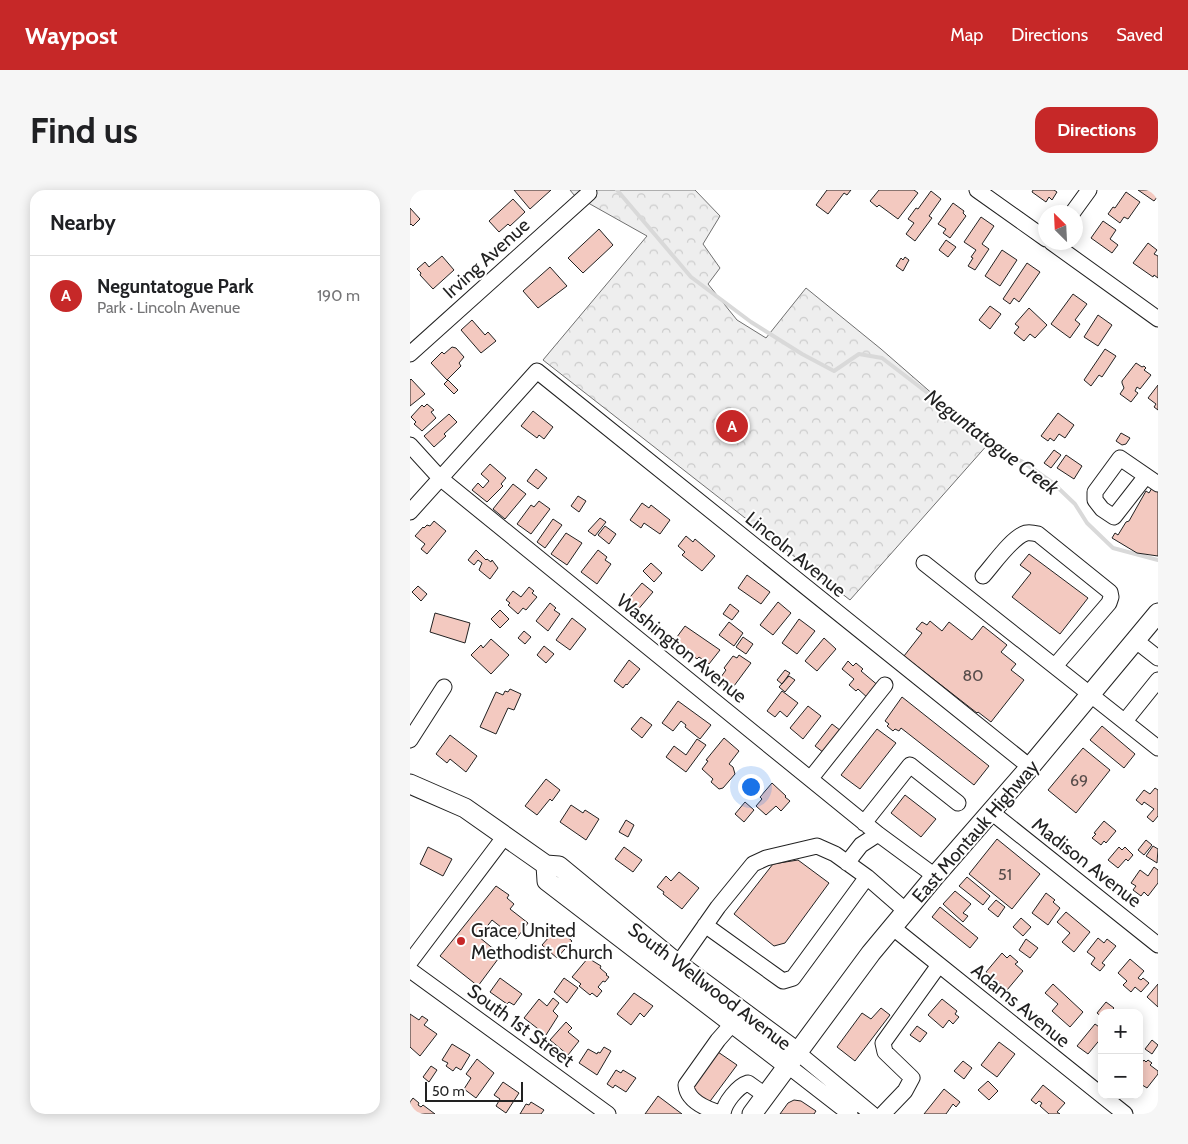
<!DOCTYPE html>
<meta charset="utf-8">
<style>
body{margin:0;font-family:Cabin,sans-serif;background:#f6f6f6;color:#202124}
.controls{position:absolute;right:15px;bottom:15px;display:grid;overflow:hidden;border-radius:10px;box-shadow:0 2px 12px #0003}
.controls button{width:45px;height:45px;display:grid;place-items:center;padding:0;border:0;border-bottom:1px solid #e0e0e0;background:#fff;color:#202124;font:25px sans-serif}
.compass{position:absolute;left:628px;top:15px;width:45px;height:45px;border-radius:50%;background:#fff;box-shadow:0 2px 12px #0003;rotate:336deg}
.scale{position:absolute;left:15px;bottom:12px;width:98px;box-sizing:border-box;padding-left:5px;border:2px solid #222;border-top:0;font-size:14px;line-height:18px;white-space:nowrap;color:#222;-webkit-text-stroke:4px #fff;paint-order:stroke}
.you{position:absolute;left:340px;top:596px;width:18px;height:18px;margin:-12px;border:4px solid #fff;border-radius:50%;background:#1a73e8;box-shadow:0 0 0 8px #1a73e833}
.badge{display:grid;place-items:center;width:32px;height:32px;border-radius:50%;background:#c62828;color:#fff;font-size:16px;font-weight:700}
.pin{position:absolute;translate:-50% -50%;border:2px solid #fff;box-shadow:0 1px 5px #0006}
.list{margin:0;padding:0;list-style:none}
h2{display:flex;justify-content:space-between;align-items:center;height:65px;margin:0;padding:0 20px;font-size:21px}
h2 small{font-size:16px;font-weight:400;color:#757577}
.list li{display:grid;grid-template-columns:32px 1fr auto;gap:15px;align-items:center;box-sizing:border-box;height:80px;padding:0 20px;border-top:1px solid #e0e0e0}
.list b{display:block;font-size:19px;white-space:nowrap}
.list p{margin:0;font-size:16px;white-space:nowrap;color:#757577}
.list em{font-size:16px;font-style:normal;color:#757577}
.map{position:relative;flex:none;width:748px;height:924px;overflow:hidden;border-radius:15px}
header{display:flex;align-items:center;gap:30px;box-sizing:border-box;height:70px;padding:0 25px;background:#c62828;color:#fff}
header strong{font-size:24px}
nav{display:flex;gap:28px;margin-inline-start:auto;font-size:18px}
.intro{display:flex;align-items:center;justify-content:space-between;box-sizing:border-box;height:120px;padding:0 30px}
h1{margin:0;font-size:35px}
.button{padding:12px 22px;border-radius:15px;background:#c62828;color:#fff;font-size:18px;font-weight:700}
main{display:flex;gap:30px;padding:0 30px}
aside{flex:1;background:#fff;border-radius:15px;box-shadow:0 2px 12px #0003}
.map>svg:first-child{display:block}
</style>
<header>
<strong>Waypost</strong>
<nav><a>Map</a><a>Directions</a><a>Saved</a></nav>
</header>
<div class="intro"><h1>Find us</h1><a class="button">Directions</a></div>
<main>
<aside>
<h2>Nearby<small></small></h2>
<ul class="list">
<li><span class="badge">A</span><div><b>Neguntatogue Park</b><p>Park · Lincoln Avenue</p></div><em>190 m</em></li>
</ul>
</aside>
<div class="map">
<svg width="748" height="924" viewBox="0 0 748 924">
<defs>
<pattern id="forest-crowns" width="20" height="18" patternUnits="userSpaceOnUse" patternTransform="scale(1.25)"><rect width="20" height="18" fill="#eee"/><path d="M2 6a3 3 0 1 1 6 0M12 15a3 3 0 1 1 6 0" fill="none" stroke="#ccc"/></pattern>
</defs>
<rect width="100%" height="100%" fill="#fff"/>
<path fill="url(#forest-crowns)" stroke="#6f6f6f" d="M160,0H285L310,26L293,54L310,78L298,94L327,130L356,148L396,98L471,159L579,253L440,410L133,170L237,46L164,5Z"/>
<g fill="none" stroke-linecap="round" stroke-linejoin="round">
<path stroke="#d9d9d9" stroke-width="4" d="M207,0L281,87L341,132L392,164L424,181L449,164L472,168L549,227L589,261L613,272L643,293L665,314L677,333L703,358L748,370"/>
</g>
<path fill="#f3c9c0" stroke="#222" d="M104,0H141L120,19Z
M417,0H441L437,5L434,3L418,24L406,15Z
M469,0H504L508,3L488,29L469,15L467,17L460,11Z
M623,0H644L647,2L642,10L639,7L636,12L622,2Z
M728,0H748V6L744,11Z
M521,1L531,9L519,26L522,28L505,51L496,44L504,33L498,29L506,18L508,19Z
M716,2L730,12L718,29L714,27L710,33L698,24L703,17L705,18Z
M103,9L115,22L100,36L98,34L89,42L79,31Z
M543,13L554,21L553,23L556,26L540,48L533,43L536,39L528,34Z
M0,18L10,29L3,36L1,34L0,35Z
M571,27L584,36L572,54L579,59L565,80L558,76L563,68L561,67L566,60L554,52Z
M693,31L706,40L700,49L708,55L702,63L681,48Z
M189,39L203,55L173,83L158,68Z
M536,50L546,57L538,67L529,60Z
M738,53L747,60L744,64L748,66V88L744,85L743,87L723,73Z
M592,60L607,70L590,96L575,86Z
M32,66L44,80L23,99L10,85L11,83L7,79L15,72L19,77Z
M495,67L499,70L493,81L486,76L491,68L493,70Z
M617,73L630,82L609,112L604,108L600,114L593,109Z
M140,77L157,96L128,118L113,101Z
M663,104L677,114L665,130L670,134L660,148L641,134Z
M580,116L591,124L580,139L569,130Z
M619,118L637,135L625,148L620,144L614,151L604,143L609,137L605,134Z
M688,125L702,135L688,156L674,147Z
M62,130L75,145L78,142L86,151L71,163L51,140Z
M42,157L46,158L54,167L49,173L51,176L37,190L21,173L32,162L34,164Z
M695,159L706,166L692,187L689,185L681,196L674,190Z
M726,173L732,177L734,176L736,178L734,180L741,185L730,199L727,197L725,201L728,203L721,212L710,204L714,198L712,193V191Z
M1,189L15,204L0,216V190Z
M38,190L48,200L44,204L34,194Z
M748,195V220L744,217L746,214L738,208Z
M17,214L24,220L21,222L26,228L12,241L4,234L6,232L1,227L12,215L14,217Z
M123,221L143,237L134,249L129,245L127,248L111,236Z
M648,223L664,235L655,248L649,244L644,251L640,248L638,251L631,246Z
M39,224L47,232L34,244L36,246L24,257L14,246Z
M711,243L720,248L716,254L712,255L706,251Z
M644,260L651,265L641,278L634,273Z
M656,265L672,276L664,289L647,278Z
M80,274L96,288L91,294L93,296L77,312L62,300L68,293L73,298L79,291L71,284Z
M126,279L137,288L128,299L117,291Z
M103,294L116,304L95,329L83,319Z
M742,298H748V366L727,363L702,348L705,343L708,345L716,332L719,331L736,301L739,303Z
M168,306L176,311L169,322L161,316Z
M129,311L140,319L121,344L107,334L121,315L124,317Z
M232,313L239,318L241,315L260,330L250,344L234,333L231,338L220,330Z
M190,328L196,332L185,346L178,341Z
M143,329L152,335L135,358L127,352Z
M24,331L36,341L17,364L11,359L15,354L5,346L13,337L14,338L17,335L20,336Z
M195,336L206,344L199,354L188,345Z
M156,343L172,353L157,375L141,364Z
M276,346L283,352L285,349L305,366L292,381L272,365L275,362L268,356Z
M66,360L76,370L77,369L81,372L82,370L88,378L80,389L69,380L72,373L68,370L64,375L58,370Z
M188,360L197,367L195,370L201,374L187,394L171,382Z
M619,364L678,408L650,444L602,407L621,383L610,375Z
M241,373L252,383L244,392L233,381Z
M337,385L360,402L351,414L328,398Z
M232,393L243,402L226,422L215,413Z
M8,396L17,404L11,411L2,402Z
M119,397L124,401L122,403L127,407L116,420L113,418L108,424L98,415L100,413L96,410L103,401L111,407Z
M368,412L381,423L363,445L350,435Z
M140,413L146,418L144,420L150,424L138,441L126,431Z
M320,414L329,421L322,430L313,424Z
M90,420L99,429L90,438L81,429Z
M25,423L60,433L55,453L20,442Z
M162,428L176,439L160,460L146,450Z
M389,429L405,441L387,464L372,453Z
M520,431L532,441L539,432L562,450L573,436L597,455L591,462L606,474L601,480L614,490L581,532L568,522L567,523L494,466L512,443L506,439L512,432L517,435Z
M319,432L333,443L324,456L309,445Z
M275,436L310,460L299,474L289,467L287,469L264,451Z
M114,441L121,447L115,454L108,448Z
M333,447L343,454L336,464L326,457Z
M414,448L426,459L407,481L395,471Z
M81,449L99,465L81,484L61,465L71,455L73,458Z
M134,456L144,464L136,473L127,465Z
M329,465L341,473L321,500L308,491L316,480L314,478L323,466L327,468Z
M219,470L230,479L217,495L216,494L213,498L204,491Z
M438,471L443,476L446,473L453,479L451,481L470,497L459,509L448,499L446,501L439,495L444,489L432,479Z
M375,480L380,483L372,494L367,490Z
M379,486L385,490L375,502L369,497Z
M100,499L111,504L104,520L98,518L86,544L70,537L86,502L93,505L95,501L98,502Z
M372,501L388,513L377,527L370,521L365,527L357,521Z
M492,507L579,576L564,595L491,538L489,541L485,539L483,541L477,536L479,534L475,531Z
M268,511L301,535L290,549L275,537L276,535L271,531L263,541L252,533Z
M398,516L411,526L393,549L380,538Z
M231,527L242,535L232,548L221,539Z
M422,534L435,544L418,566L405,556Z
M692,536L725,564L714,578L680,550Z
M467,539L486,553L450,599L431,585Z
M40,545L67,566L56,582L40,569L37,573L26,564Z
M314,548L329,561L319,574L323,577L325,584L313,598L309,599L301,592L303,589L292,579L298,571L296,570Z
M287,549L296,555L276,582L256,567L264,556L276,565Z
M673,558L700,580L666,623L638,600Z
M136,589L150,600L142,611L140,609L127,625L115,616Z
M362,593L376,606L375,607L380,611L371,621L366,616L356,625L346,616L352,609L350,607Z
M745,598L748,600V626L743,632L737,627L744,619L734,612L732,615L726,610L734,600L740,604Z
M495,605L526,629L511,647L481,623Z
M335,612L344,620L334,632L325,624Z
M161,615L173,623L175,620L189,629L176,650L150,632Z
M216,630L224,635L218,647L209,642Z
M694,631L706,641L696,653L694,651L691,655L682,648L686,644L684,643Z
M587,649L630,684L602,719L559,684Z
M736,650L742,655L734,665L728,660Z
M743,656L748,659L747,673L736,666Z
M18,657L42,669L33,686L10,674Z
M214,657L232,670L223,682L205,669Z
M709,657L712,660L715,657L723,665L718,671L716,669L708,678L698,670Z
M388,670L419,693L375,753L364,756L324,724L363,674Z
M744,677L748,680V693L738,706L734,702L731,706L723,700L726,696L721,693L730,680L738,686Z
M269,682L289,698L272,719L253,704L254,702L247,697L256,686L261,691Z
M557,687L580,706L573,715L549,696Z
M86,696L99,705L97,708L104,714L100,719L118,733L106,749L82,730L69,747L91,765L68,796L30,766Z
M545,701L561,714L553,723L558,726L553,732L533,714Z
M636,703L645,710L643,712L650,718L638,735L622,723Z
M586,710L595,717L588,727L578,719Z
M530,717L568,748L560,758L522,727Z
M656,722L680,742L664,762L652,752L660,743L647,732Z
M611,728L621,737L613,746L603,737Z
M147,738L162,751L147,768L132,755Z
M688,748L694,753L697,749L706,756L692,773L695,775L690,781L681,774L685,768L677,762Z
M616,749L628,758L620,768L609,760Z
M592,763L597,768L600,765L608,772L605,774L613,781L597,800L576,782Z
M178,768L191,776L190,778L197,784L196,785L199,787L195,792L193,791L188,797L192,801L187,807L182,803L180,805L169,796L171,794L162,787Z
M720,769L734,781L728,788L731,790L733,788L739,793L731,802L725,797L721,802L713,795L717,791L708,783Z
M90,788L112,804L104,815L99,812L97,814L80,802Z
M154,788L168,798L157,813L144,802Z
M643,794L673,822L660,837L642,821L648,814L635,803Z
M748,794V817L737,807Z
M224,803L243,816L234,827L230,823L221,835L207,824Z
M143,808L149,813L143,821L148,826L136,845L114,828L129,809L137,816Z
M532,809L547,821L545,824L549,827L543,834L539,830L533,838L518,825Z
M696,812L704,818L699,823H692V827L687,823Z
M471,818L480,825L445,871L427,857L452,823L461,829Z
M0,824L9,830L12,826L18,830L14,835L27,844L10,866L0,857Z
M156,832L162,838L158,842L169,851L158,865L140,850Z
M685,834L692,839V847L678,864L667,856Z
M507,836L517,843L510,852L500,845Z
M742,850L748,855L742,864L735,859Z
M589,852L605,864L587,887L571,875Z
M42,854L60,865L51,880L46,877L43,881L36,876L38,873L32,870Z
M194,857L201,861L187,885L169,873L178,859L187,864L188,862L190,863Z
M308,862L327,875L298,914L280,900Z
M67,869L84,883L66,908L54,899L61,888L56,884Z
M734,870L736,872L738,870L742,873L740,875L748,881V884L737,898L729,893V876Z
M553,871L562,878L554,889L544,881Z
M21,876L27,880L19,892L13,887Z
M206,880L211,883L213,880L226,888L216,902L205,895L203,898L197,894Z
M578,891L588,901L579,910L568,900Z
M93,892L109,903L96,923L86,916L90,909L84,905Z
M633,895L655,913L647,922L650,924H639L630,916L632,913L629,911L626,914L621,910Z
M534,899L550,912L546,917L543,914L536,924H514Z
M248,906L272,924H235Z
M3,908L9,913L8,915L11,917L13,915L25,924H0V912Z
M384,910L391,911L406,921L404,924H370L378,913Z
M121,912L134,920L131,924H110L116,914L119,915Z"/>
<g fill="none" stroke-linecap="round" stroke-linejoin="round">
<defs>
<path id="minor" d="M567,0L636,49
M663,22L679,0
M641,52L748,129
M0,164L179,3
M0,255L30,288L468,644L525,686
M736,286L704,327L692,319L685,310V302L710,268L748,294
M0,322L127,181L620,577
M514,373L748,558
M573,386C583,375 602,347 616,343C620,342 624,343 628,344L700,402L701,407L699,413L645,476
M725,450L748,468
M715,531L748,490
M0,550L34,497
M401,588L475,495
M580,621L748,755
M454,633L500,575L548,613
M437,673L451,655L468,644
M295,735L373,791L383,788L457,687
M482,737L715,924
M0,772L95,646
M258,777L268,774L308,717L343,674L356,668L407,656L425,664L457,687L496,721
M0,780L198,924
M387,862L462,924
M377,875L440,924
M313,924C299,920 277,912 276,895L308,850L323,833
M313,924C314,913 328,896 338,893L355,905
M473,924L495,901L502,888L475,862L473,853L529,775"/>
<path id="major" d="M0,594L55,618L136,675L149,676L268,774L387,862
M136,675L137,691L377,875
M342,924L461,763L525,686L620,577L748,423"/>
</defs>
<use href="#minor" stroke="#222" stroke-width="17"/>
<use href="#major" stroke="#222" stroke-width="21"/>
<use href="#minor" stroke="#fff" stroke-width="15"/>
<use href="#major" stroke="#fff" stroke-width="19"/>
</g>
<circle fill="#c62828" stroke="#fff" stroke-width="2" cx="51" cy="751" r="5"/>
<g text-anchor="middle" stroke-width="4" stroke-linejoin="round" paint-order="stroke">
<g font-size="16" fill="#564c4a">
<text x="563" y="491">80</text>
<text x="669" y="596">69</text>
<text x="595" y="690">51</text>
</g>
<g font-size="19" fill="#222" stroke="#fff">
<text transform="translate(76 68) rotate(-42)" y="7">Irving Avenue</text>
<text transform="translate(386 364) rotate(39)" y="7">Lincoln Avenue</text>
<text transform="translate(272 458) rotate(39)" y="7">Washington Avenue</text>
<text transform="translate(565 641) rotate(-49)" y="7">East Montauk Highway</text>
<text transform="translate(677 672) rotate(38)" y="7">Madison Avenue</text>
<text transform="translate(300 796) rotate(37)" y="7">South Wellwood Avenue</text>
<text transform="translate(611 815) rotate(39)" y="7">Adams Avenue</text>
<text transform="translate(111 835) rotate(36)" y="7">South 1st Street</text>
</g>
<g font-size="19" fill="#222" stroke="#fff" text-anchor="start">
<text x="61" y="747">Grace United<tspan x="61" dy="22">Methodist Church</tspan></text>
</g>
<g font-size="20" font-style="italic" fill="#222" stroke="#fff">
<text transform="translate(582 252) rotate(37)" y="7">Neguntatogue Creek</text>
</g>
</g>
</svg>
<div class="controls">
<button>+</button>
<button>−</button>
</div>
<svg class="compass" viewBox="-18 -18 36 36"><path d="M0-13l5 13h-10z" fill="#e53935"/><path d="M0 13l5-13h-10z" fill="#757577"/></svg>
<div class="scale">50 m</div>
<div class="you"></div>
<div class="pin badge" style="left:322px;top:236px">A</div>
</div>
</main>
